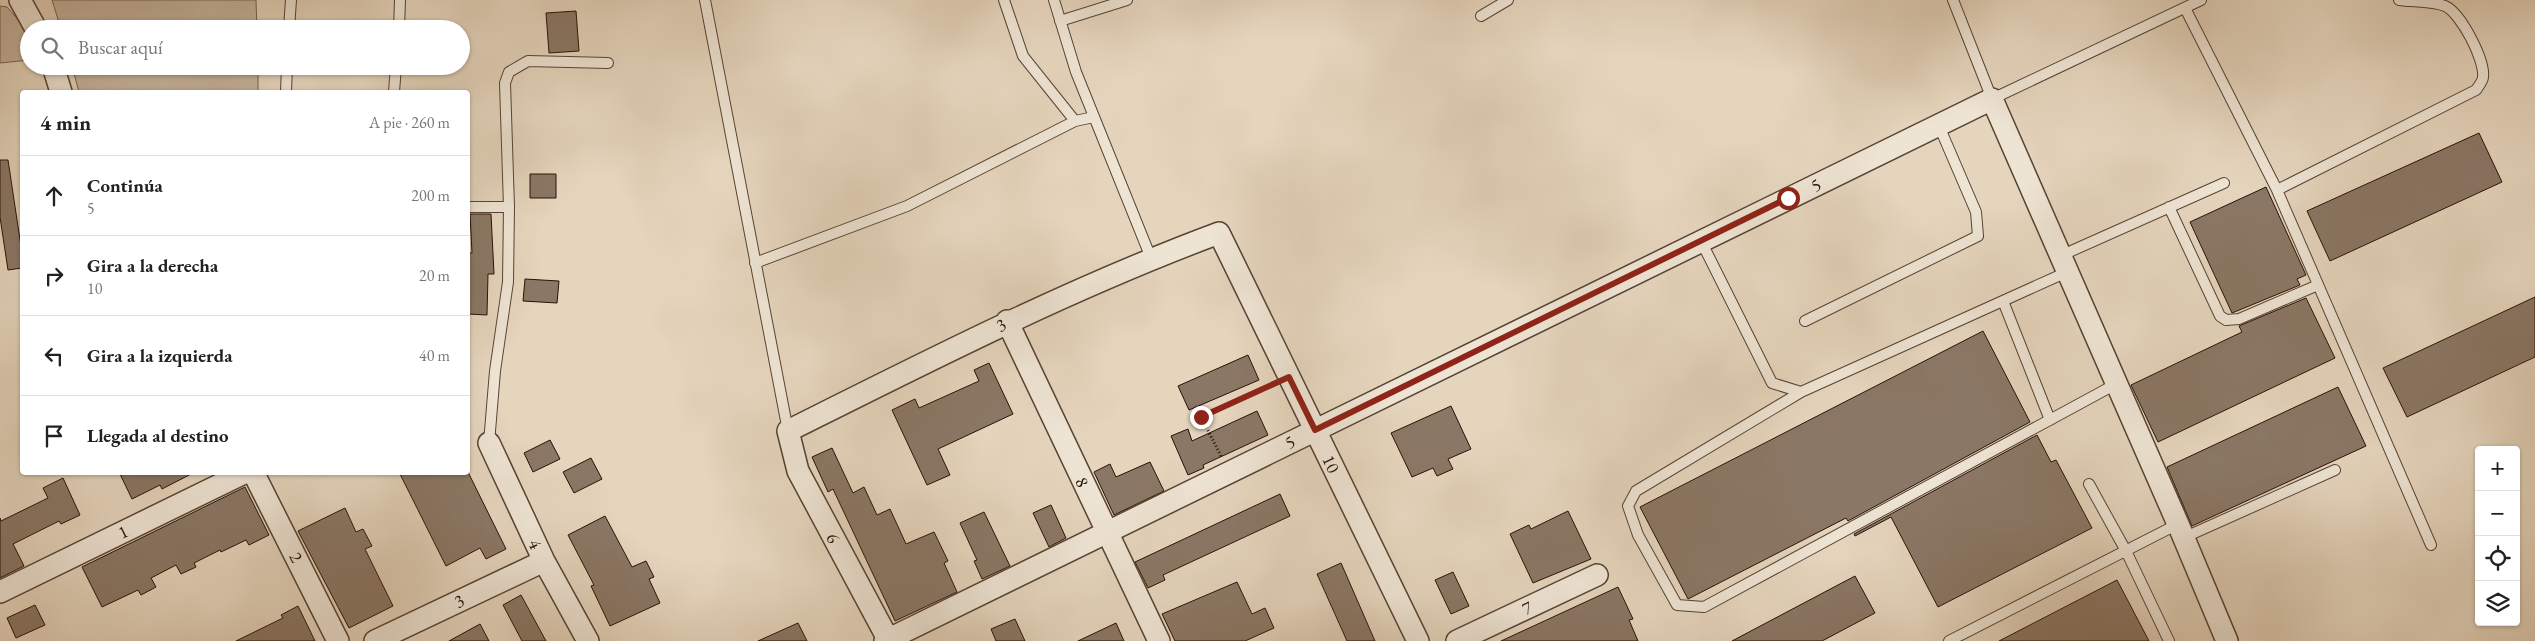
<!DOCTYPE html>
<html lang="es">
<meta charset="utf-8">
<style>
body{margin:0;font-family:"EB Garamond",serif;background:#f2f2f2;color:#222}
.controls{position:absolute;right:15px;bottom:15px;display:grid;overflow:hidden;border-radius:5px;box-shadow:0 1px 4px #0004}
.controls button{width:45px;height:45px;display:grid;place-items:center;padding:0;border:0;border-bottom:1px solid #e0e0e0;background:#fff;color:#222;font:25px sans-serif}
.stop{position:absolute;width:15px;height:15px;margin:-11px;border:4px solid #8f2418;border-radius:50%;background:#fff}
.stop.end{background:#8f2418;border-color:#fff;box-shadow:0 1px 5px #0008}
.list{margin:0;padding:0;list-style:none}
h2{display:flex;justify-content:space-between;align-items:center;height:65px;margin:0;padding:0 20px;font-size:21px}
h2 small{font-size:16px;font-weight:400;color:#767676}
.list li{display:grid;grid-template-columns:32px 1fr auto;gap:15px;align-items:center;box-sizing:border-box;height:80px;padding:0 20px;border-top:1px solid #e0e0e0}
.list b{display:block;font-size:19px;white-space:nowrap}
.list p{margin:0;font-size:16px;white-space:nowrap;color:#767676}
.list em{font-size:16px;font-style:normal;color:#767676}
.icon{flex:none;width:28px;height:28px;fill:none;stroke:currentColor;stroke-width:2;stroke-linecap:round;stroke-linejoin:round}
.map{position:relative;flex:none;width:2535px;height:641px;overflow:hidden}
.search{position:absolute;background:#fff;box-shadow:0 1px 4px #0004;left:20px;top:20px;width:450px;height:55px;display:flex;align-items:center;gap:12px;box-sizing:border-box;padding:0 18px;border-radius:28px;color:#767676;font-size:19px}
.panel{position:absolute;background:#fff;box-shadow:0 1px 4px #0004;left:20px;top:90px;width:450px;height:385px;border-radius:5px}
.map>svg:first-child{display:block}
</style>
<div class="map">
<svg width="2535" height="641" viewBox="0 0 2535 641">
<rect width="100%" height="100%" fill="#e5d5bd"/>
<filter id="stains"><feTurbulence type="fractalNoise" baseFrequency=".004" numOctaves="4"/><feColorMatrix values="0 0 0 0 .2 0 0 0 0 .09 0 0 0 0 .02 0 0 0 .5 -.17"/></filter>
<radialGradient id="worn" r=".72"><stop offset=".6" stop-color="#630" stop-opacity="0"/><stop offset="1" stop-color="#630" stop-opacity=".3"/></radialGradient>
<path fill="#c5b49e" stroke="#766252" d="M52,0H256L257,29H61Z
M0,6L7,7L29,32V60L0,63Z
M72,66H258V92H79Z"/>
<path fill="#8a7765" stroke="#281105" d="M576,11L579,51L549,53L546,13Z
M2479,133L2502,182L2330,261L2307,211Z
M0,160H8L22,253V268L8,270L0,217Z
M530,174H556V198H530Z
M2266,187L2306,275L2297,279L2300,285L2232,313L2190,222Z
M470,214H491L494,274H488L487,315L468,314V253H472Z
M525,279L559,281L557,303L523,301Z
M2535,297V357L2407,417L2383,368Z
M2306,298L2335,358L2158,442L2131,385L2242,332L2239,326Z
M1983,331L2030,422L1848,521L1846,518L1688,599L1640,507Z
M1248,355L1259,380L1189,410L1178,386Z
M989,363L1013,414L938,449L950,475L927,485L892,410L915,399L919,408L979,381L974,370Z
M2338,387L2366,446L2192,526L2167,467Z
M1451,406L1471,449L1448,459L1453,469L1437,476L1433,468L1412,477L1391,433Z
M1257,411L1268,435L1203,465L1204,468L1188,475L1171,436L1188,429L1192,441Z
M2037,435L2051,462L2056,460L2092,528L1938,607L1891,517L1855,536L1854,534Z
M550,440L560,459L533,472L524,453Z
M832,448L853,493L864,487L877,515L890,509L906,544L934,532L948,561L944,563L957,592L895,621L833,489L828,492L812,457Z
M591,458L602,479L574,493L563,472Z
M1150,462L1164,491L1114,515L1094,472L1110,464L1116,477Z
M119,472H195L162,489L160,485L132,499Z
M399,472H468L506,549L486,559L480,548L446,566Z
M63,478L80,515L61,524L59,521L13,544L24,566L0,578V518L1,521L48,498L43,488Z
M245,487L269,535L249,545L246,540L221,552L220,550L194,563L196,567L181,574L176,565L151,578L156,587L141,595L138,590L102,607L82,567Z
M1280,494L1290,516L1163,575L1165,580L1148,588L1135,562Z
M1051,505L1066,538L1049,547L1033,513Z
M345,508L356,532L363,529L372,546L365,549L393,606L349,628L298,531Z
M1568,511L1591,559L1533,583L1510,534L1529,525L1531,529Z
M984,512L1010,566L982,579L974,561L977,560L960,523Z
M605,516L632,567L646,561L654,577L649,579L660,603L610,626L591,586L594,585L568,535Z
M1341,563L1375,641H1347L1317,574Z
M1453,572L1469,606L1451,614L1435,580Z
M1855,576L1875,613L1822,641H1732Z
M2117,580L2149,641H1999Z
M1237,582L1252,614L1265,608L1274,628L1245,641H1175L1162,614Z
M1618,587L1633,619L1629,620L1638,641H1501Z
M521,595L546,641H522L503,605Z
M35,605L45,625L16,638L7,618Z
M298,606L315,641H236L283,618L281,615Z
M1015,619L1025,641H996L991,629Z
M798,623L807,641H758Z
M1116,623L1124,641H1078Z
M480,624L489,641H449Z"/>
<g fill="none" stroke-linecap="round" stroke-linejoin="round">
<defs>
<path id="lane" d="M705,0L788,431
M1004,0L1023,56L1075,121L1094,117
M1054,0L1076,72L1151,258
M1953,0L1992,99L2201,0
M2185,8L2277,190L2431,545
M1481,16L1508,0
M1060,21L1127,0
M289,29L291,0
M399,29L400,0
M286,92L287,66
M394,92L396,66
M2277,190L2476,90C2478,87 2483,81 2483,77C2485,60 2461,13 2445,6C2432,1 2412,2 2399,0
M468,207H509
M2169,207L2220,316L2226,320L2239,319L2318,285
M1701,241L1772,383L1801,392L2067,272
M2060,256L2224,183
M755,263L907,206L1075,121
M2003,301L2050,420
M1805,321L1978,236L1976,212L1939,126
M1801,392L1636,491L1628,506L1638,535L1677,605L1704,607L2116,384
M489,443L495,371L508,282L509,207L505,83L509,72L528,61L608,63
M2089,484L2126,551L2169,641
M2183,538L2335,470
M1949,641L2178,524"/>
<path id="street" d="M20,0L36,29
M53,66L61,92
M1007,321L1159,641
M489,443L544,561L588,641
M253,472L338,641
M0,592L246,472
M375,641L544,561
M885,641L1992,99L2178,524L2227,641
M889,641L798,471L788,431C930,360 1071,288 1219,233L1418,641
M1457,641L1597,575"/>
</defs>
<use href="#lane" stroke="#574233" stroke-width="12"/>
<use href="#street" stroke="#574233" stroke-width="24"/>
<path stroke="#281105" stroke-width="3" stroke-dasharray="1 2.5" stroke-linecap="butt" d="M1221,456L1201,417L1271,385"/>
<use href="#lane" stroke="#eee4d4" stroke-width="10"/>
<use href="#street" stroke="#eee4d4" stroke-width="21"/>
</g>
<g fill="none" stroke-linecap="round" stroke-linejoin="round">
<path stroke="#8f2418" stroke-width="6" d="M1201,417L1289,377L1315,430L1788,198"/>
</g>
<g text-anchor="middle" stroke-width="4" stroke-linejoin="round" paint-order="stroke">
<g font-size="18" fill="#281105" stroke="#eee4d4">
<text transform="translate(1816 185) rotate(-26)" y="6">5</text>
<text transform="translate(1001 325) rotate(-26)" y="6">3</text>
<text transform="translate(1290 442) rotate(-26)" y="6">5</text>
<text transform="translate(1331 464) rotate(64)" y="6">10</text>
<text transform="translate(1082 482) rotate(65)" y="6">8</text>
<text transform="translate(123 532) rotate(-26)" y="6">1</text>
<text transform="translate(833 538) rotate(62)" y="6">6</text>
<text transform="translate(535 544) rotate(65)" y="6">4</text>
<text transform="translate(296 557) rotate(63)" y="6">2</text>
<text transform="translate(459 601) rotate(-25)" y="6">3</text>
<text transform="translate(1527 608) rotate(-25)" y="6">7</text>
</g>
</g>
<rect width="100%" height="100%" filter="url(#stains)"/>
<rect width="100%" height="100%" fill="url(#worn)"/>
</svg>
<div class="controls">
<button>+</button>
<button>−</button>
<button><svg class="icon" aria-label="locate" viewBox="0 0 24 24"><circle cx="12" cy="12" r="6"/><path d="M12 2v4M12 18v4M2 12h4M18 12h4"/></svg></button>
<button><svg class="icon" aria-label="layers" viewBox="0 0 24 24"><path d="M12 4l9 5-9 5-9-5zM3 14l9 5 9-5"/></svg></button>
</div>
<div class="stop" style="left:1788px;top:198px"></div>
<div class="stop end" style="left:1201px;top:417px"></div>
<div class="search"><svg class="icon" aria-label="search" viewBox="0 0 24 24"><circle cx="10" cy="10" r="6"/><path d="M15 15l6 6"/></svg>Buscar aquí</div>
<section class="panel">
<h2>4 min<small>A pie · 260 m</small></h2>
<ul class="list">
<li><svg class="icon" aria-label="ahead" viewBox="0 0 24 24"><path d="M12 20V5M6 11l6-6 6 6"/></svg><div><b>Continúa</b><p>5</p></div><em>200 m</em></li>
<li><svg class="icon" aria-label="right" viewBox="0 0 24 24"><path d="M7 20v-9h11M14 6l5 5-5 5"/></svg><div><b>Gira a la derecha</b><p>10</p></div><em>20 m</em></li>
<li><svg class="icon" aria-label="left" viewBox="0 0 24 24"><path d="M17 20v-9H6M10 6l-5 5 5 5"/></svg><div><b>Gira a la izquierda</b></div><em>40 m</em></li>
<li><svg class="icon" aria-label="arrive" viewBox="0 0 24 24"><path d="M6 21V4h12l-3 4 3 4H6"/></svg><div><b>Llegada al destino</b></div></li>
</ul>
</section>
</div>
